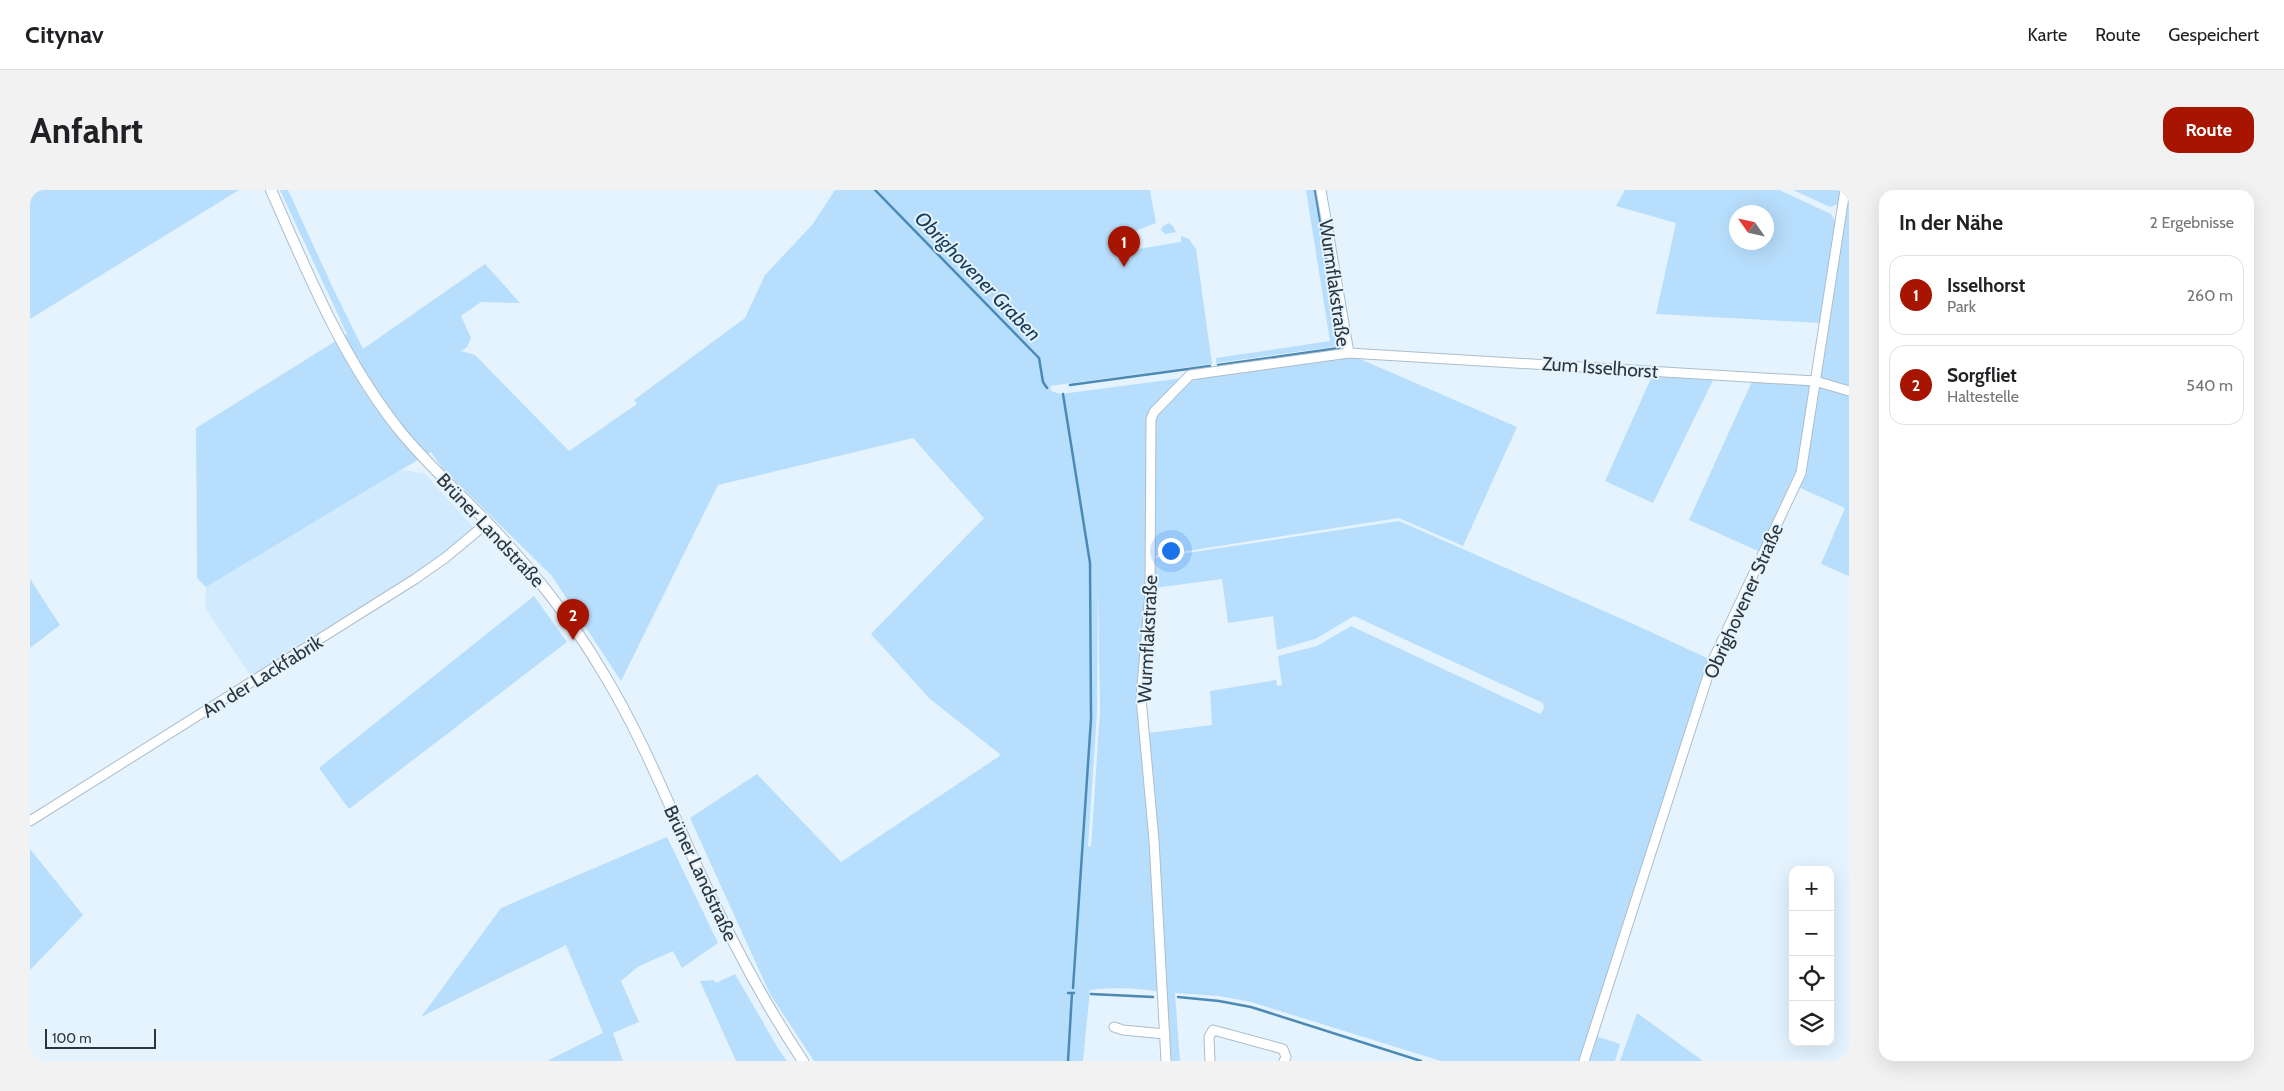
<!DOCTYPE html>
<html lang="de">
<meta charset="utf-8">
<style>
body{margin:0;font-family:Cabin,sans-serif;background:#f2f2f2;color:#202124}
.controls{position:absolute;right:15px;bottom:15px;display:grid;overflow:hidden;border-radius:10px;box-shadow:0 5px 20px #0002}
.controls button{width:45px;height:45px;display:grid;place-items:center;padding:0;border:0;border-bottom:1px solid #e0e0e0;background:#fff;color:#202124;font:25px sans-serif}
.compass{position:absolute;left:1699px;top:15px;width:45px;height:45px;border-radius:50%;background:#fff;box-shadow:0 5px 20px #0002;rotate:304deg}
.scale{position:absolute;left:15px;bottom:12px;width:111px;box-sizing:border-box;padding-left:5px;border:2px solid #2e353a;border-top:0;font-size:14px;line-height:18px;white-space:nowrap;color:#2e353a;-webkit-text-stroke:4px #e4f3fe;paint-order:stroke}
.you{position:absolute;left:1140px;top:360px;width:18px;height:18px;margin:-12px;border:4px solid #fff;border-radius:50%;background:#1a73e8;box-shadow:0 0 0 8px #1a73e833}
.badge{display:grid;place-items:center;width:32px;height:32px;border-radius:50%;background:#a71501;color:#fff;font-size:16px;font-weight:700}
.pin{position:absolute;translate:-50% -41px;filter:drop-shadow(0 1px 2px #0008)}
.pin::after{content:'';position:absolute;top:26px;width:18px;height:15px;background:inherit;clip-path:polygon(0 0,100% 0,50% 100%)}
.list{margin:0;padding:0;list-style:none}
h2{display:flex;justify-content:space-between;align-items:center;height:65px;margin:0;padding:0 20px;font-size:21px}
h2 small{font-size:16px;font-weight:400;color:#757577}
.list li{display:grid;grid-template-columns:32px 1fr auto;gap:15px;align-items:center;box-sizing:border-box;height:80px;margin:0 10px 10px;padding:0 10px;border:1px solid #e0e0e0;border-radius:15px}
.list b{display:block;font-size:19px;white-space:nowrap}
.list p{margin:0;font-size:16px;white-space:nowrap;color:#757577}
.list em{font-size:16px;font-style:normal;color:#757577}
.icon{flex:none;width:28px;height:28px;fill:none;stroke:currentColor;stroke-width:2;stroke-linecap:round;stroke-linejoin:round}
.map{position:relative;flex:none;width:1819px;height:871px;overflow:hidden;border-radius:15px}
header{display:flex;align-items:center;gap:30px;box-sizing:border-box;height:70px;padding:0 25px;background:#fff;border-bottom:1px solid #e0e0e0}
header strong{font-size:24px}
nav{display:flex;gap:28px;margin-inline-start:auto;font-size:18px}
.intro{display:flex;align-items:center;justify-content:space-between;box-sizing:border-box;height:120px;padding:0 30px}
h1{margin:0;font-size:35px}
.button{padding:12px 22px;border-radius:15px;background:#a71501;color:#fff;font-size:18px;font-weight:700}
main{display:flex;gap:30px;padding:0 30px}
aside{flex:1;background:#fff;border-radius:15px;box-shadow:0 5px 20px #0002}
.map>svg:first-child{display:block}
</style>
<header>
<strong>Citynav</strong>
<nav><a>Karte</a><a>Route</a><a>Gespeichert</a></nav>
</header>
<div class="intro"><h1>Anfahrt</h1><a class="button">Route</a></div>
<main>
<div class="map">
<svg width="1819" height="871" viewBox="0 0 1819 871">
<rect width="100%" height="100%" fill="#e4f3fe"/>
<path fill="#d1eafd" d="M372,280L394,283L445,339L404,372L222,488L175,418L176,397Z"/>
<path fill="#b7defc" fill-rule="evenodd" d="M0,0H209L0,129Z
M250,0H258L302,96L333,159L455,74L490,113L451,112L431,126L441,148L437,157L431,161L445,165L539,261L607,214L604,210L715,128L735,85L782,35L805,0H1120L1126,33L1103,42L1102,40L1082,43L1084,63L1151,52V46L1159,49L1166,59L1182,174L1020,196L1021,201L1031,204L1153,188L1118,223L1116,410L1108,521L1114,583L1118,543L1182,535L1180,501L1246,490L1247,496L1252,495L1248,466L1287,456L1321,436L1510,524L1514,519L1513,513L1324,426L1285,449L1247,460L1243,426L1198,433L1192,389L1124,398V368L1369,331L1610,437L1679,469L1550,871H1411L1221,812L1189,806L1145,803L1150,871H1139L1136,803C1112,798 1084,797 1060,800L1053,871H784L740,804L660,628L727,584L811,672L971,565L900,509L841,444L954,328L883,248L688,295L591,491L522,386L412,278L401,262L176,397L167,388L166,238L317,144ZM1068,395L1070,521L1061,656L1058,657L1067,522Z
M1276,0H1284L1310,156L1186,173V168L1300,151Z
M1595,0H1749L1801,24L1806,33L1791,133L1626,124L1646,33L1586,16ZM1706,22H1736V52H1706Z
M1763,0H1810L1808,14L1800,17Z
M1819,0V197L1793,190L1790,184Z
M1139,33L1143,36L1146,42L1135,44L1131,40L1132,37Z
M1323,166L1487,237L1433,356L1369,328L1124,366L1125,227L1158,193L1170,187Z
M1623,184L1684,188L1623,313L1575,291Z
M1723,189L1777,192L1780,197L1767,281L1730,362L1659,330Z
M1792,196L1819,204V386L1791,374L1815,318L1768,297L1787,199Z
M0,389L30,435L0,458Z
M504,406L537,452L319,619L289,578Z
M637,647L688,753L652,778L643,761L609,776L591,791L609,832L583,843L593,871H517L573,843L536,755L391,827L471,718Z
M0,659L53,725L0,780Z
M705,784L749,860L757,871H706L670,791L684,790L686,793Z
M1607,823L1673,871H1590Z
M1566,846L1590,854L1585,871H1558Z"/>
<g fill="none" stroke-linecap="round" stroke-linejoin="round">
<path stroke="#4b8ab5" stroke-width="2.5" d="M845,0L1009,168L1013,192L1017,198
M1188,175L1309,158L1311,155L1285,0
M1040,195L1180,176
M1033,204L1060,373L1061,529L1043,798
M1038,803H1044
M1061,804L1123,807
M1148,807L1189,811L1221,817L1391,871
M1038,871L1042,803"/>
<defs>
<path id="minor" d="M1319,163L1785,191L1819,201
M0,631L385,389L415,368L457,333
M1084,837L1093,840L1135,844
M1136,871L1124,650L1111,508L1120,402L1121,229L1124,222L1160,185L1319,163L1291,0
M1180,871L1179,847L1183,840L1253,859L1256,867L1254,871
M1554,871L1683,470L1771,283L1815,0"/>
<path id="major" d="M241,0C278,84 312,168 370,241C397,274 429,303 459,334C502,380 540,427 572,481C609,541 636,608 665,672C696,741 731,808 773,871"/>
</defs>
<use href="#minor" stroke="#acbdcb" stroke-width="11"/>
<use href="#major" stroke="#acbdcb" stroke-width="12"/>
<use href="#minor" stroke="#fff" stroke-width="9"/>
<use href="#major" stroke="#fff" stroke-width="10"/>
</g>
<g text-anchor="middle" stroke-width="4" stroke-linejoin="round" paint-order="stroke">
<g font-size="19" fill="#2e353a" stroke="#e4f3fe">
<text transform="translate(1305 93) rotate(82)" y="7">Wurmflakstraße</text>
<text transform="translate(1570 177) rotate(4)" y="7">Zum Isselhorst</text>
<text transform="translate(461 340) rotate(47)" y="7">Brüner Landstraße</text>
<text transform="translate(1713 411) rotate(-66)" y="7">Obrighovener Straße</text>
<text transform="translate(1117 449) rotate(-87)" y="7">Wurmflakstraße</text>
<text transform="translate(232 486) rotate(-32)" y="7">An der Lackfabrik</text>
<text transform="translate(671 683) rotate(65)" y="7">Brüner Landstraße</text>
</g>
<g font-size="20" font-style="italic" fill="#183c55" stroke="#e4f3fe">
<text transform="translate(948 86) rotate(46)" y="7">Obrighovener Graben</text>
</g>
</g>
</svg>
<div class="controls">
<button>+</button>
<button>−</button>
<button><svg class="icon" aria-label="locate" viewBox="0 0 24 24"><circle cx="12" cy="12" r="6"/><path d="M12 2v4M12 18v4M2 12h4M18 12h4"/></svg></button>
<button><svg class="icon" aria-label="layers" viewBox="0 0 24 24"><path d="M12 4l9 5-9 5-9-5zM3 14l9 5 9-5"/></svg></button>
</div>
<svg class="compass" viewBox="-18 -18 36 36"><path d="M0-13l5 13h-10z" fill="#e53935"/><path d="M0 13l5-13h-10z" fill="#757577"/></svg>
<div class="scale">100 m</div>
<div class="you"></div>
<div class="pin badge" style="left:1094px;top:77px">1</div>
<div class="pin badge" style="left:543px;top:450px">2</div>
</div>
<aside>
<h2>In der Nähe<small>2 Ergebnisse</small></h2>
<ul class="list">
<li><span class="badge">1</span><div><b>Isselhorst</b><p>Park</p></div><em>260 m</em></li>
<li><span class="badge">2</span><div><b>Sorgfliet</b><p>Haltestelle</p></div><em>540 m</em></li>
</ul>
</aside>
</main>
